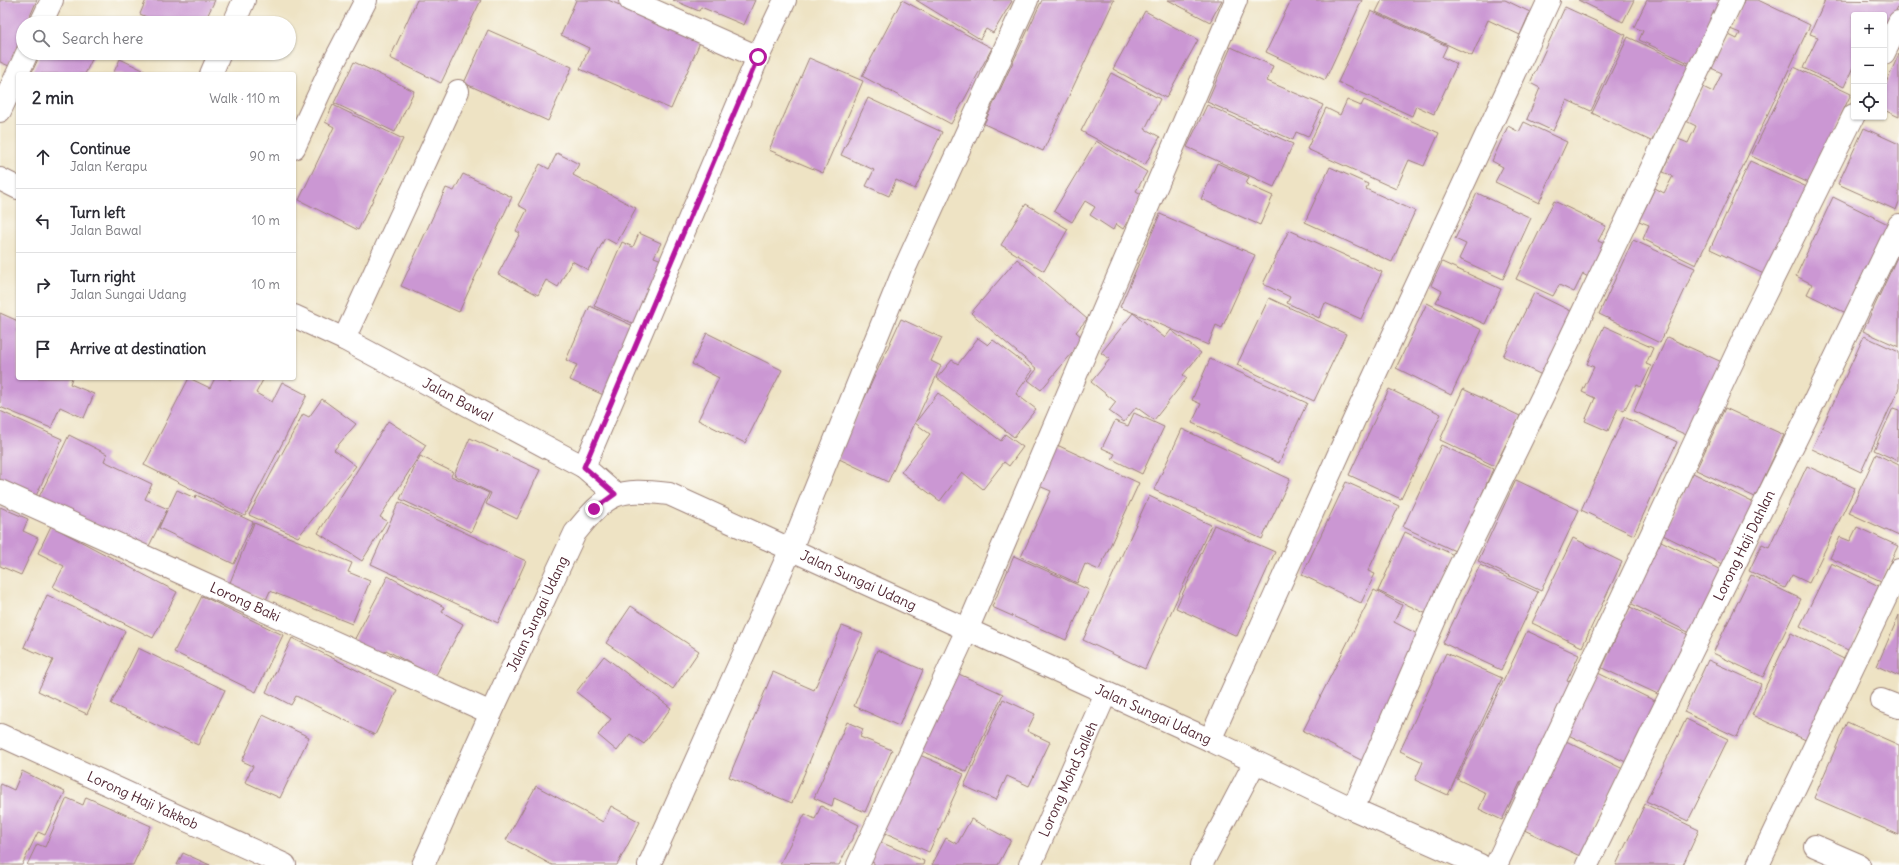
<!DOCTYPE html>
<meta charset="utf-8">
<style>
body{margin:0;font-family:Delius,sans-serif;background:#f7f7f7;color:#2b2b33}
.controls{position:absolute;right:12px;top:12px;display:grid;overflow:hidden;border-radius:4px;box-shadow:0 1px 3px #0004}
.controls button{width:36px;height:36px;display:grid;place-items:center;padding:0;border:0;border-bottom:1px solid #e1e1e2;background:#fff;color:#2b2b33;font:20px sans-serif}
.stop{position:absolute;width:12px;height:12px;margin:-9px;border:3px solid #b5179e;border-radius:50%;background:#fff}
.stop.end{background:#b5179e;border-color:#fff;box-shadow:0 1px 4px #0008}
.list{margin:0;padding:0;list-style:none}
h2{display:flex;justify-content:space-between;align-items:center;height:52px;margin:0;padding:0 16px;font-size:17px}
h2 small{font-size:13px;font-weight:400;color:#7c7c81}
.list li{display:grid;grid-template-columns:26px 1fr auto;gap:12px;align-items:center;box-sizing:border-box;height:64px;padding:0 16px;border-top:1px solid #e1e1e2}
.list b{display:block;font-size:15px;white-space:nowrap}
.list p{margin:0;font-size:13px;white-space:nowrap;color:#7c7c81}
.list em{font-size:13px;font-style:normal;color:#7c7c81}
.icon{flex:none;width:22px;height:22px;fill:none;stroke:currentColor;stroke-width:2;stroke-linecap:round;stroke-linejoin:round}
.map{position:relative;flex:none;width:1899px;height:865px;overflow:hidden}
.search{position:absolute;background:#fff;box-shadow:0 1px 3px #0004;left:16px;top:16px;width:280px;height:44px;display:flex;align-items:center;gap:10px;box-sizing:border-box;padding:0 14px;border-radius:22px;color:#7c7c81;font-size:15px}
.panel{position:absolute;background:#fff;box-shadow:0 1px 3px #0004;left:16px;top:72px;width:280px;height:308px;border-radius:4px}
.map>svg:first-child{display:block}
</style>
<div class="map">
<svg width="1899" height="865" viewBox="0 0 1899 865">
<rect width="100%" height="100%" fill="#fdfcf7"/>
<filter id="ink" filterUnits="userSpaceOnUse"><feTurbulence type="fractalNoise" baseFrequency=".025" numOctaves="2"/><feDisplacementMap in="SourceGraphic" scale="8" xChannelSelector="R" yChannelSelector="G"/><feConvolveMatrix kernelMatrix="1 2 1 2 8 2 1 2 1" color-interpolation-filters="sRGB"/></filter>
<filter id="wash" filterUnits="userSpaceOnUse"><feTurbulence type="fractalNoise" baseFrequency=".012" numOctaves="4" result="noise"/><feDisplacementMap in="SourceGraphic" scale="16" xChannelSelector="R" yChannelSelector="G"/><feGaussianBlur stdDeviation="0.9" result="paint"/><feColorMatrix in="noise" values="0 0 0 0 0 0 0 0 0 0 0 0 0 0 0 0 0 1.4 0 .05"/><feComposite in="paint" operator="in"/></filter>
<g filter="url(#wash)">
<rect width="100%" height="100%" fill="#eee3c4"/>
<g id="blocks">
<path fill="#cb97d3" d="M0,0H37L27,23H23V33L9,66L0,62Z
M146,0H215L204,23H159L140,14Z
M417,0H481L441,83L390,58Z
M576,0H608L701,40L671,109L580,69L589,48L561,35Z
M673,0H755L744,25L701,7L699,11Z
M902,0L992,48L951,124L862,76Z
M916,0H1010L1012,1L993,33L986,29L980,39Z
M1042,0H1114L1043,151L984,124Z
M1168,0H1222L1210,22Z
M1291,0H1362L1325,80L1266,52Z
M1382,0H1505L1530,12L1520,35L1488,20L1472,56L1376,12Z
M1578,0H1634L1623,22Z
M1647,0H1724L1693,65L1639,40L1643,31L1634,27Z
M1744,0H1758L1810,25L1696,265L1643,239L1649,225L1639,221L1655,188L1664,193L1673,176L1663,172L1678,139L1688,143L1696,126L1686,121L1703,87L1713,92L1722,73L1711,68L1727,34L1737,39L1740,33L1730,29Z
M1825,0L1899,1V4L1884,37V15H1854V65L1844,87L1803,68L1818,37L1810,34Z
M1565,7L1626,35L1591,111L1567,100L1553,131L1527,119L1540,88L1530,83Z
M1145,11L1198,40L1166,98L1113,69Z
M1371,11L1447,46L1442,57L1457,64L1434,114L1416,106L1412,116L1338,82Z
M488,30L572,67L548,121L464,83Z
M1628,37L1690,66L1653,142L1592,113Z
M1231,47L1273,66L1267,81L1323,105L1308,137L1296,132L1293,140L1207,102Z
M41,53H95L85,74H31Z
M1899,54V117L1884,110V87Z
M809,58L863,81L823,173L769,150Z
M120,59L145,71L143,74H113Z
M354,62L414,91L395,132L334,103Z
M1794,67L1851,94L1809,183L1751,156Z
M1111,73L1160,99L1145,129L1160,137L1145,165L1081,131Z
M868,98L942,132L915,189L896,180L889,196L866,186L874,170L841,155Z
M1347,100L1361,106L1364,100L1439,133L1424,166L1409,160L1396,189L1307,149L1326,108L1340,115Z
M333,105L403,139L358,230L299,200L334,127L325,122Z
M1207,105L1293,144L1274,187L1187,147Z
M1524,122L1567,142L1539,203L1495,182L1503,167L1492,161L1508,126L1519,132Z
M1864,128L1899,144V202L1896,210L1838,184Z
M1096,141L1147,172L1136,191L1143,195L1123,229L1116,224L1113,230L1090,215L1095,207L1085,201L1072,222L1054,211Z
M557,153L579,164L573,175L636,208L616,244L605,238L588,270L572,261L558,287L546,280L538,295L498,274L520,233L516,231L527,210L518,205L540,164L549,169Z
M1750,161L1809,188L1768,276L1710,249Z
M1217,163L1249,177L1246,184L1273,196L1260,225L1201,199Z
M1330,167L1368,184L1366,189L1415,211L1392,262L1305,222Z
M463,174L512,197L459,312L401,286L446,188L454,191Z
M1477,193L1531,218L1503,279L1459,259L1466,244L1455,239Z
M1833,197L1890,225L1848,314L1807,294L1812,284L1796,276Z
M1554,201L1606,226L1598,241L1609,246L1593,280L1583,274L1574,292L1559,285L1553,296L1516,279Z
M1026,204L1068,229L1044,271L1001,245Z
M1160,214L1255,255L1222,328L1216,325L1208,345L1120,307Z
M1289,230L1382,272L1361,319L1325,303L1319,318L1287,303L1290,297L1263,284Z
M639,233L661,243L654,257L667,262L639,326L594,306L622,242L633,247Z
M1633,240L1695,268L1660,343L1599,314Z
M1899,253V347L1863,331Z
M1017,259L1087,319L1076,332L1084,339L1041,390L1028,380L1037,369L971,313Z
M1442,262L1501,289L1485,324L1436,302L1442,291L1431,285Z
M1534,293L1575,313L1544,376L1503,356Z
M1269,298L1346,334L1314,401L1237,365Z
M1427,303L1482,330L1451,395L1396,368Z
M590,306L642,330L608,397L570,380L577,365L566,360Z
M0,313L18,321V378H72L70,384L94,394L84,418L60,407L51,428L0,407Z
M1133,313L1165,338L1171,330L1201,353L1183,375L1187,378L1154,420L1136,407L1124,422L1109,411L1116,402L1091,382L1110,359L1101,353Z
M901,319L942,338L931,361L941,366L915,423L938,393L1001,441L1005,434L1023,447L1009,466L1004,462L983,489L962,472L940,501L901,472L930,434L915,423L888,482L837,458Z
M1604,326L1653,348L1646,364L1651,366L1641,387L1637,385L1624,411L1618,408L1608,431L1585,421L1595,398L1582,392L1594,367L1587,364Z
M707,333L782,370L745,443L698,420L719,378L692,364Z
M1864,336L1899,352V388L1861,472L1812,449Z
M1667,337L1726,364L1693,438L1634,411Z
M978,338L988,345L993,340L1033,370L1016,394L1036,409L1014,437L937,378L952,360L958,364Z
M1210,359L1307,403L1279,463L1192,423L1201,404L1192,400Z
M189,378L210,388L215,378H226L231,380L232,378H264L256,393L272,402L282,382L307,395L245,516L144,465Z
M1389,389L1441,414L1401,499L1349,475Z
M1463,389L1520,416L1495,466L1440,440Z
M322,399L356,424L334,450L356,466L298,537L249,515L303,414L309,417Z
M1725,408L1784,435L1755,497L1696,470Z
M1893,408L1899,410L1898,461L1874,450Z
M0,411L62,439L36,496L0,480Z
M1134,413L1164,427L1142,474L1112,459L1115,454L1102,448L1115,421L1128,426Z
M1624,417L1677,442L1634,535L1581,510Z
M388,421L426,445L380,517L387,521L362,561L318,533Z
M1182,429L1290,479L1262,539L1154,490Z
M69,435L107,454L104,461L152,484L145,499L168,509L177,490L195,498L196,495L253,522L234,564L159,528L167,510L147,550L39,497Z
M470,438L540,470L517,519L486,504L491,493L454,475Z
M1057,445L1139,483L1099,570L1085,564L1077,583L1021,557L1051,491L1039,486Z
M1441,445L1493,469L1482,494L1490,498L1455,551L1403,527Z
M1876,454L1899,465V536L1849,513Z
M420,456L453,472L451,476L489,493L471,532L400,499Z
M1807,466L1855,488L1809,583L1792,575L1785,588L1749,571L1762,544L1769,547Z
M1693,473L1754,503L1724,565L1663,535Z
M1516,480L1579,510L1541,591L1478,561Z
M1346,482L1399,506L1368,571L1375,574L1361,603L1302,575Z
M1149,496L1211,525L1145,669L1083,640Z
M399,502L526,561L498,623L371,564Z
M0,507L28,519L23,531L38,538L21,575L0,566Z
M254,523L352,563L348,572L370,581L352,624L270,591L266,600L229,585Z
M1214,525L1275,552L1237,636L1176,608Z
M51,526L177,592L153,638L53,587L64,566L38,553Z
M1857,527L1898,546L1881,581L1830,558L1840,537L1850,541Z
M1405,532L1456,556L1429,615L1378,591Z
M1573,538L1622,562L1582,647L1532,623Z
M1661,541L1723,571L1692,634L1630,603Z
M1014,556L1089,590L1066,640L992,607Z
M1831,563L1881,587L1850,651L1800,626Z
M1480,565L1538,592L1501,670L1443,643Z
M1751,575L1801,599L1763,677L1713,653Z
M388,576L444,607L442,612L463,624L435,677L386,650L380,661L351,646Z
M1374,590L1402,605L1394,622L1425,638L1363,761L1303,731Z
M47,595L125,631L87,714L38,691L53,660L24,647Z
M202,596L283,635L256,692L174,652Z
M631,606L699,651L673,689L606,643Z
M1630,607L1691,636L1662,696L1602,668Z
M1899,615V676L1877,666Z
M842,626L863,634L792,803L729,777L773,672L814,690Z
M1527,631L1579,655L1567,681L1574,684L1527,784L1521,781L1502,820L1479,809L1486,793L1457,779Z
M1791,633L1848,661L1810,742L1752,715Z
M292,638L397,690L375,735L296,696L291,705L266,692Z
M138,648L225,690L198,745L111,704Z
M877,650L923,670L899,726L854,706Z
M1446,653L1502,678L1448,795L1415,780L1423,762L1400,751Z
M604,656L671,708L644,744L630,734L617,751L598,735L611,719L576,692Z
M1708,660L1761,684L1737,737L1684,712Z
M950,670L1003,694L967,772L914,747Z
M1596,672L1657,702L1628,763L1566,734Z
M1003,699L1035,714L1027,731L1050,742L1029,786L1007,776L996,800L964,786Z
M263,715L309,737L280,798L245,782L253,766L242,761Z
M1686,719L1728,739L1688,821L1646,801Z
M847,722L863,729L860,737L892,750L865,812L834,798L832,806L814,798Z
M1847,722L1899,745V835L1814,798Z
M1564,740L1623,769L1582,857L1522,829Z
M915,753L964,774L929,852L881,831Z
M22,771L65,792L45,835L38,832L22,865H0V786L1,784L14,790Z
M536,786L603,822L611,806L640,822L617,865H552L506,840Z
M86,797L151,826L133,865H27L37,844L45,847L67,798L83,805Z
M1645,804L1699,830L1683,865H1616Z
M821,806L859,825L839,865L780,864L805,814L815,819Z
M971,819L1011,840L998,865H932L946,838L957,844Z
M878,841L924,861L923,865H874V863L869,861Z
M183,853L210,865H177Z"/>
</g>
</g>
<g filter="url(#ink)">
<use href="#blocks" fill-opacity="0" stroke="#9c8178" stroke-width="1"/>
<g fill="none" stroke-linecap="round" stroke-linejoin="round">
<defs>
<g id="minor">
<path d="M630,0L758,57"/>
<path d="M41,23L52,0"/>
<path d="M234,23L244,0"/>
<path d="M1884,53L1899,22"/>
<path d="M211,74L220,53"/>
<path d="M0,111L27,53"/>
<path d="M294,148L331,68L366,0"/>
<path d="M0,179L18,188"/>
<path id="s1" d="M294,316L344,339L584,467L615,494"/>
<path d="M344,339L458,91"/>
<path d="M584,467L758,57L785,0"/>
<path id="s2" d="M0,491L491,713"/>
<path d="M1881,700L1899,707"/>
<path id="s3" d="M0,735L285,865"/>
<path d="M1210,740L1359,409L1549,0"/>
<path d="M1353,809L1446,594L1546,389L1732,0"/>
<path d="M1815,846L1859,865"/>
<path id="s4" d="M423,865L491,713L575,533C608,492 617,488 669,494L1210,740L1353,809L1480,865"/>
<path d="M649,865L791,549L903,272L1027,0"/>
<path d="M858,865L967,630L1236,0"/>
<path id="s5" d="M1030,865L1106,693"/>
<path d="M1201,865L1255,762"/>
<path d="M1496,865L1756,312L1854,115"/>
<path id="s6" d="M1587,865L1799,433L1899,225"/>
<path d="M1758,865L1899,570"/>
</g>
</defs>
<use href="#minor" stroke="#9c8178" stroke-width="24"/>
<use href="#minor" stroke="#fff" stroke-width="22"/>
</g>
</g>
<g fill="none" stroke-linecap="round" stroke-linejoin="round" filter="url(#ink)">
<path stroke="#b5179e" stroke-width="5" d="M594,509L615,494L584,467L758,57"/>
</g>
<g text-anchor="middle" stroke-width="3" stroke-linejoin="round" paint-order="stroke">
<g font-size="14" fill="#4a1f2b" stroke="#fdfcf7">
<text dy="5" stroke="none"><textPath href="#s1" startOffset="184">Jalan Bawal</textPath></text>
<text dy="5" stroke="none"><textPath href="#s6" startOffset="356">Lorong Haji Dahlan</textPath></text>
<text dy="5" stroke="none"><textPath href="#s4" startOffset="683">Jalan Sungai Udang</textPath></text>
<text dy="5" stroke="none"><textPath href="#s2" startOffset="269">Lorong Baki</textPath></text>
<text dy="5" stroke="none"><textPath href="#s4" startOffset="276">Jalan Sungai Udang</textPath></text>
<text dy="5" stroke="none"><textPath href="#s4" startOffset="1007">Jalan Sungai Udang</textPath></text>
<text dy="5" stroke="none"><textPath href="#s5" startOffset="94">Lorong Mohd Salleh</textPath></text>
<text dy="5" stroke="none"><textPath href="#s3" startOffset="157">Lorong Haji Yakkob</textPath></text>
</g>
</g>
</svg>
<div class="controls">
<button>+</button>
<button>−</button>
<button><svg class="icon" aria-label="locate" viewBox="0 0 24 24"><circle cx="12" cy="12" r="6"/><path d="M12 2v4M12 18v4M2 12h4M18 12h4"/></svg></button>
</div>
<div class="stop" style="left:758px;top:57px"></div>
<div class="stop end" style="left:594px;top:509px"></div>
<div class="search"><svg class="icon" aria-label="search" viewBox="0 0 24 24"><circle cx="10" cy="10" r="6"/><path d="M15 15l6 6"/></svg>Search here</div>
<section class="panel">
<h2>2 min<small>Walk · 110 m</small></h2>
<ul class="list">
<li><svg class="icon" aria-label="ahead" viewBox="0 0 24 24"><path d="M12 20V5M6 11l6-6 6 6"/></svg><div><b>Continue</b><p>Jalan Kerapu</p></div><em>90 m</em></li>
<li><svg class="icon" aria-label="left" viewBox="0 0 24 24"><path d="M17 20v-9H6M10 6l-5 5 5 5"/></svg><div><b>Turn left</b><p>Jalan Bawal</p></div><em>10 m</em></li>
<li><svg class="icon" aria-label="right" viewBox="0 0 24 24"><path d="M7 20v-9h11M14 6l5 5-5 5"/></svg><div><b>Turn right</b><p>Jalan Sungai Udang</p></div><em>10 m</em></li>
<li><svg class="icon" aria-label="arrive" viewBox="0 0 24 24"><path d="M6 21V4h12l-3 4 3 4H6"/></svg><div><b>Arrive at destination</b></div></li>
</ul>
</section>
</div>
